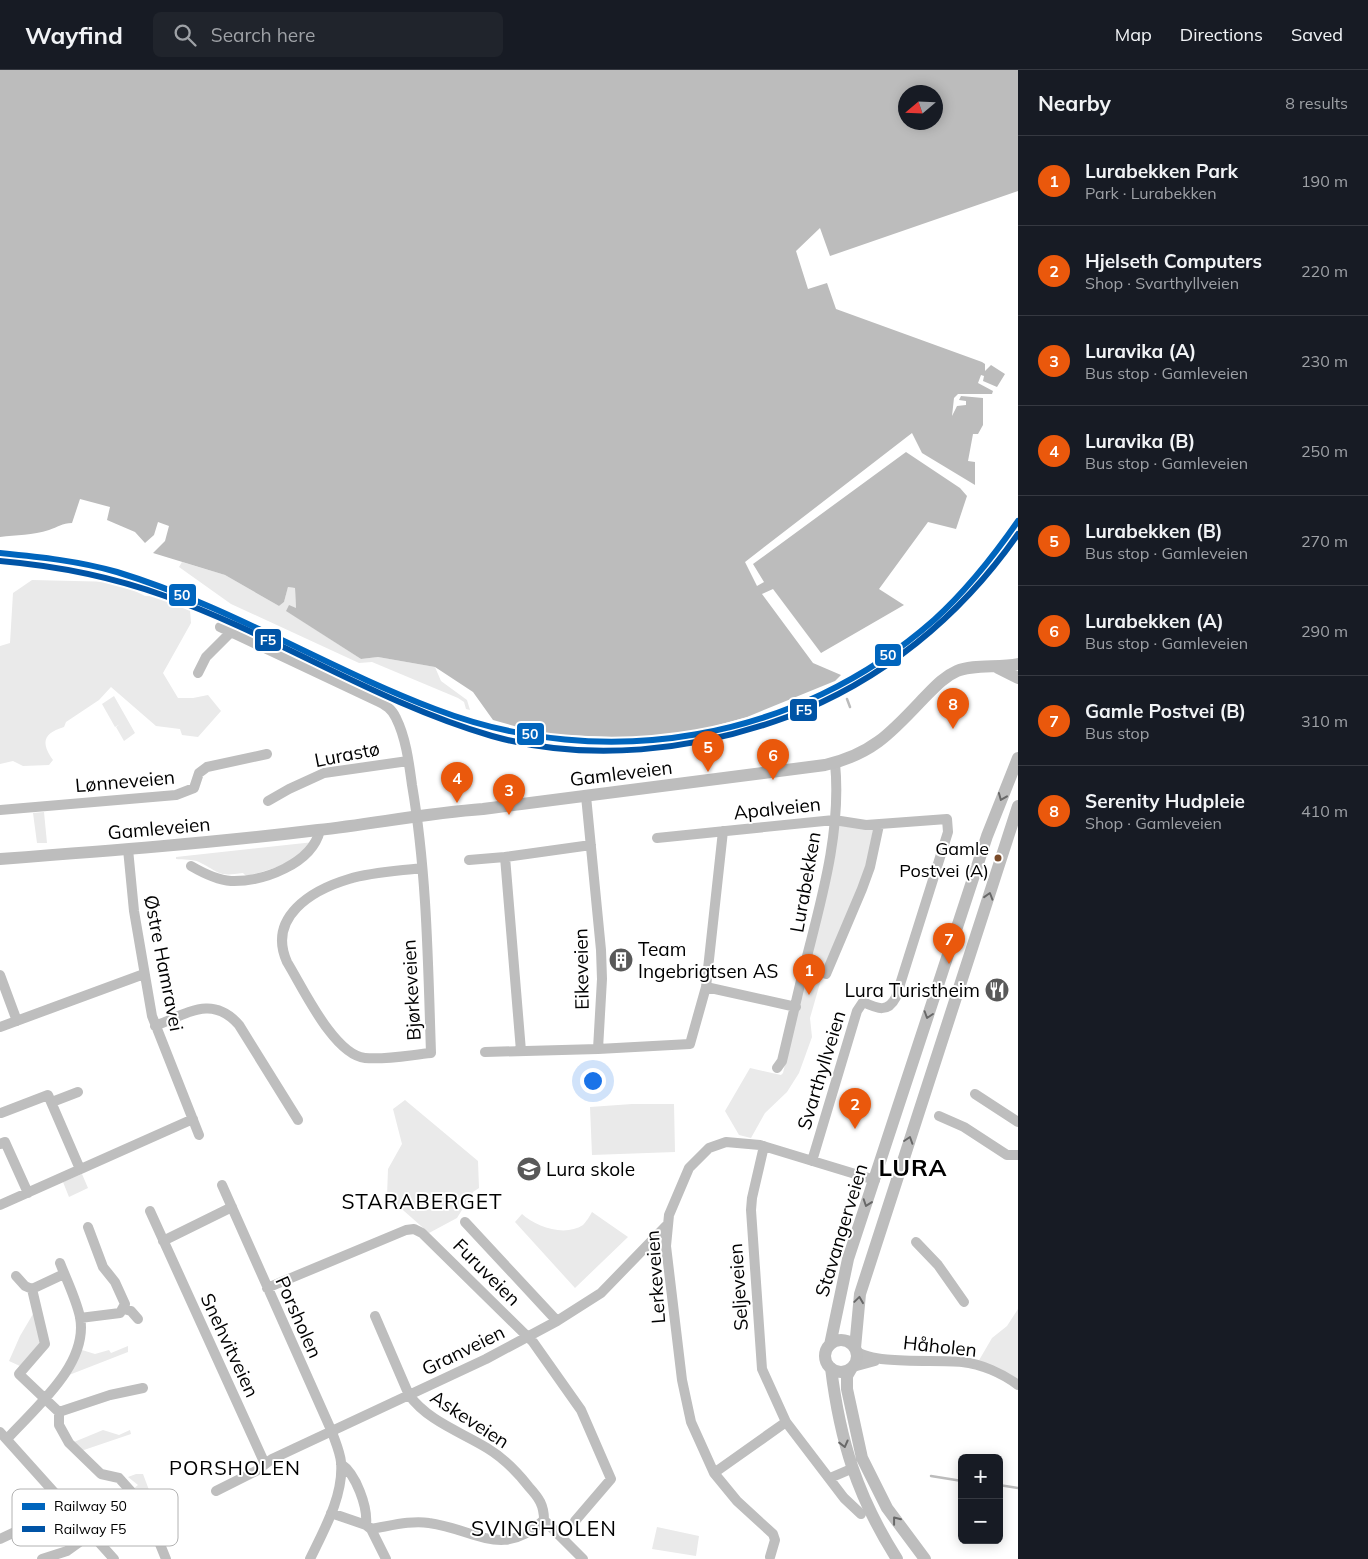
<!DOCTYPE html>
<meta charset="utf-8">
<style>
body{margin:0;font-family:Mulish,sans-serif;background:#20242c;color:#f1f3f6}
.controls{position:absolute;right:15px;bottom:15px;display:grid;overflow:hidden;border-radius:8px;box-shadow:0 2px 12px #0003}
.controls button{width:45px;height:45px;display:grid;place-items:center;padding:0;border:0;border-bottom:1px solid #363941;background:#171b24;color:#f1f3f6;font:25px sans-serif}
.compass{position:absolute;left:898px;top:15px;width:45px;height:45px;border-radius:50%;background:#171b24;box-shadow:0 2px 12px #0003;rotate:251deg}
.you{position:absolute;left:592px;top:1010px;width:18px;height:18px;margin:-12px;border:4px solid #fff;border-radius:50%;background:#1a73e8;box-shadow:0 0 0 8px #1a73e833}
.badge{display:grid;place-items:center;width:32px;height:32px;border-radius:50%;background:#ea580c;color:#fff;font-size:16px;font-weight:700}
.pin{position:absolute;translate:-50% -41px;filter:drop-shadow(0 1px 2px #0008)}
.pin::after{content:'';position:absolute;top:26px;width:18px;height:15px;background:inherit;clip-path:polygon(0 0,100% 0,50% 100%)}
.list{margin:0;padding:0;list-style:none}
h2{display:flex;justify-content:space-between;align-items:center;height:65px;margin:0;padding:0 20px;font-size:21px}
h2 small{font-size:16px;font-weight:400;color:#9ea1a6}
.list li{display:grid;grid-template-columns:32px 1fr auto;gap:15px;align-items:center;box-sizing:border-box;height:90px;padding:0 20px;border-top:1px solid #363941}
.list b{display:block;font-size:19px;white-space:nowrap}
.list p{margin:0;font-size:16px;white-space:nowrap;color:#9ea1a6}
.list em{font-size:16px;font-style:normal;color:#9ea1a6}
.icon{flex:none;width:28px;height:28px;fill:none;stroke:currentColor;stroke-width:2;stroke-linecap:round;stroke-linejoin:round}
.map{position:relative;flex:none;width:1018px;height:1489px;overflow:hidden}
header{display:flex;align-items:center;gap:30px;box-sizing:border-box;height:70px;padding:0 25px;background:#171b24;border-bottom:1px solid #363941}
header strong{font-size:24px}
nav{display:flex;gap:28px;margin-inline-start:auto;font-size:18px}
.search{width:350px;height:45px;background:#20242c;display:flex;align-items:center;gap:12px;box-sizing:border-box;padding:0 18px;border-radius:8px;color:#9ea1a6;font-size:19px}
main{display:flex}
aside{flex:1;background:#171b24}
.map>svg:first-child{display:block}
</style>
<header>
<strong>Wayfind</strong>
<div class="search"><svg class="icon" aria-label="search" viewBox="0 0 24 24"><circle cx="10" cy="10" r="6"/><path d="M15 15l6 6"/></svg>Search here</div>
<nav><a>Map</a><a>Directions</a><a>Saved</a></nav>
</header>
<main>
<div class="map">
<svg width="1018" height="1489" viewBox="0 0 1018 1489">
<rect width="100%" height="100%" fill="#fff"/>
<path fill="#eaeaea" d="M182,492L225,505L279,536L284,532L288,517L295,518L296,538L287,541L361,589L378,587L435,597L441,611L467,630L470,640L466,639L464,632L458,628L372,592L359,593L231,534L179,497Z
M32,510L117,512L145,526L173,527L190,540L191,553L163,603L178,628H193L208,625L221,641L198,667L182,665L180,659L156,656L111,617L99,630L66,652L64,657C44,663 40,672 53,690L49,695L23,696L13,691L0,694V576L10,573L13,523Z
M114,626L135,663L124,671L116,657L120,654L115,657L102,634Z
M44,742L47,773H37L33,743Z
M838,755L873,760L865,805L822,906L810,948L812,967L799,1003L787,1022L765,1043L751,1068L739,1065L725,1041L750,998L781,1005L783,1003L824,828Z
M314,772C294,793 272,800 246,806L243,803C216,807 220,802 199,792C193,789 183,790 176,789V787Z
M405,1030L478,1091L479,1118L473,1122L457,1148L429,1163L387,1126L388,1099L402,1074L393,1039Z
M632,1034H674L675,1082L592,1085L590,1037Z
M82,1104L88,1118L69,1127L63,1112Z
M592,1142L628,1167L575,1218L515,1152L522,1144C536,1157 565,1167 583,1155C586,1152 590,1146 592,1142Z
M1018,1239V1309L978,1292L992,1268L1007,1256Z
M33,1244L43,1269L20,1296L9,1291L20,1266Z
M128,1276V1282L69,1305L82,1280L95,1284L109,1280L111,1283Z
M103,1360L119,1365L130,1360L131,1364L81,1381L74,1372Z
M136,1404H143L152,1428H144L139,1420L134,1422L132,1420L138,1415L128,1407Z
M657,1457L699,1466L696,1486L652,1479Z"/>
<path fill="#bcbcbc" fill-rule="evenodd" d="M0,0H1018V121L830,186L820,158L796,181L808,219L827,213L836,239L982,292L985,294V301L991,295L1005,304L997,317L983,311L984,306L981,305L978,313L993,321L992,324H958L954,328L952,346L957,336L966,335V331L959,330L961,326L983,328V355L978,364H973L968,391L975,392V415L922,383L912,363L745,492L757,516L764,512L753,494L906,382L960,418L967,426L956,459L928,452L879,519L904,535L821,583L773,519L762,524L813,593L841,605L835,611L747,647L693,662L635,668L542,664L493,650L473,622L435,597L378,587L361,589L286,541L289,535L296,538L295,518L288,517L284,532L279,536L225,505L153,483L165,471L169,456L158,452L154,465L145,473L135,462L107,450L110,437L80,429L72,453C62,453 58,457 49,460C33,465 16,465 0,467ZM906,22H936V52H906Z"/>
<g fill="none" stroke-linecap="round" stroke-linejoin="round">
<path stroke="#bcbcbc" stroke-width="2.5" d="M847,629L850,637
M931,1406L962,1411
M999,1415L1018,1418"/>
<path stroke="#bebebe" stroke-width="10" d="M220,557L377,631C386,635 392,639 396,648C406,668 409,693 412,715C427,803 428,894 431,983C410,985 386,990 365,988C334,985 303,918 287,892C267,847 312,820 349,809C372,802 398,801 422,798
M198,603L206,587L231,562
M586,726L601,880L602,909L598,979L690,974L706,917L723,761
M268,731L289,719L324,703L408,691
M0,740L176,725L194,718L199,703L207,697L267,684
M657,768L834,750L866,755L947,749L948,762L896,927C888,943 878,939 863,932L857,941L812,1091
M128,779L134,841L152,946L199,1065
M469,790L505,787
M191,796C203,803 217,810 231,811C263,812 312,794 320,760
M826,904L862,819L870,797L879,755
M0,905L17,951
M706,917L796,937
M155,956C187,944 212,924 239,955L298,1050
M0,957L144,904
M521,981L505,787L591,775
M485,982L598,979
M777,998L782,991C789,961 796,932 803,902C820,834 842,763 835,693
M975,1024L1018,1052
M52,1032L78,1022
M1,1043L48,1025L80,1099
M939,1046L964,1057L1007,1085H1018
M0,1074L5,1072L28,1123
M764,1076L752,1128L751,1140L762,1299L786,1352L844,1428L861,1444
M222,1115L332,1362C335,1371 340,1382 341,1392C344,1425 324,1460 310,1489
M0,1135L193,1049
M150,1141L265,1394
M465,1152L557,1251
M163,1171L232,1137
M916,1172L938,1195L964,1232
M16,1206L25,1216L32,1219L64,1204
M267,1218L406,1160L414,1159L422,1163L533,1272L581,1340L611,1409L575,1451
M32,1219L45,1274L19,1304L59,1342V1355L69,1373L101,1404L119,1408L145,1437L166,1489
M124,1239L131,1241L138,1249
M80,1248L120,1243L125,1234L115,1212L103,1197L88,1157
M856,1281C874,1295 936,1289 962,1292C981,1294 1002,1303 1018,1315
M853,1297L875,1291
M59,1342L110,1325L143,1318
M0,1362L114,1489
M7,1369C36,1337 89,1294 80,1247C76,1229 67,1211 60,1193
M341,1394C356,1404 368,1437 366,1455
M714,1403L786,1352
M830,1408L851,1399
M216,1421L256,1401L272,1389L486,1289L557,1251L601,1223L666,1156
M331,1443L366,1455L371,1459L386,1489
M544,1450L583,1489
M371,1459C390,1456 411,1450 429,1453C478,1460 502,1489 544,1450C544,1435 539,1428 529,1417C518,1403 502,1387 487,1378C461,1362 428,1351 409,1325L375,1246
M0,1469L17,1461L27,1450L59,1439
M770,1487L775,1470L773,1464L737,1431L714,1403L691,1352L682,1310L666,1176L669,1145L689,1098L709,1078L726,1072L760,1075L875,1110
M42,1489L67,1481L92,1463"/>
<path stroke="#bdbdbd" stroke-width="12" d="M998,598L1018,608
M0,789C106,781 212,773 318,760C373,754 427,743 483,739L825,695C871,685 891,663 922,630C933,619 943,607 957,601C973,594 999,598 1018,594
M825 1286a16 16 0 1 1 32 0a16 16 0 1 1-32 0Z
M830,1275L848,1189L987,766L1018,688
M855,1278L860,1224L1018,736
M831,1298C840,1371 857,1426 897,1489
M851,1299L847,1306V1319L862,1388L887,1438L925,1489"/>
<defs>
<path id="rail-1" d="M0,483C40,487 79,491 117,502C229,536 327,598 435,639C604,704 797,671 934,550C966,521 993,487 1018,451"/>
<path id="rail-2" d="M0,491C58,496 110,506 165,526C277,566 378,633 492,666C588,693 695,681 787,647C882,611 960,547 1018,464"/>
</defs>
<use href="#rail-1" stroke="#fff" stroke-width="10"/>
<use href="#rail-2" stroke="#fff" stroke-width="10"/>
<use href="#rail-1" stroke="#0065bd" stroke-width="6"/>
<use href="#rail-2" stroke="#0054a6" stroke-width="6"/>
</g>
<defs><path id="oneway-chevron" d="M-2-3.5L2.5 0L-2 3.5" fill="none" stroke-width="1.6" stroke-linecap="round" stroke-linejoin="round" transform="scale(1.25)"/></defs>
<g stroke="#686868">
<use href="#oneway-chevron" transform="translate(1002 727) rotate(112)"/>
<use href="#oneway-chevron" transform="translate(989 826) rotate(-73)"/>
<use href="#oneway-chevron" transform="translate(928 945) rotate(108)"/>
<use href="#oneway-chevron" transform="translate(909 1070) rotate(-72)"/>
<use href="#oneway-chevron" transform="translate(867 1133) rotate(109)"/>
<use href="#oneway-chevron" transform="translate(859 1230) rotate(-82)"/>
<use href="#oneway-chevron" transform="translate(844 1374) rotate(76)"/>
<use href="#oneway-chevron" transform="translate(896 1450) rotate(-128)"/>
</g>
<defs>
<symbol id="building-disc" viewBox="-11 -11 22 22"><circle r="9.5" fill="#595959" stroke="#fff"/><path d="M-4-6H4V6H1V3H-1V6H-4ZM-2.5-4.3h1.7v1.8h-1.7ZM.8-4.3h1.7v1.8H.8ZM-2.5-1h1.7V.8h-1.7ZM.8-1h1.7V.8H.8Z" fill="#fff"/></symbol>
<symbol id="restaurant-disc" viewBox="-11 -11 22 22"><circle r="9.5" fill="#595959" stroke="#fff"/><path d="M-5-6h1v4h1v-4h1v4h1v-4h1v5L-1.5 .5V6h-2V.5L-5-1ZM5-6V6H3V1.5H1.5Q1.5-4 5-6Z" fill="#fff"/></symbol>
<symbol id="school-disc" viewBox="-11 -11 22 22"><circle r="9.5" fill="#595959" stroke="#fff"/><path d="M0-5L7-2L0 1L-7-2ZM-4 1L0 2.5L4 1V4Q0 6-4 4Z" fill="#fff"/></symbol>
</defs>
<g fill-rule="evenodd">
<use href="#building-disc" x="607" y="876" width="28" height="28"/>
<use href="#restaurant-disc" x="983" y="906" width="28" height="28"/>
<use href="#school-disc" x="515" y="1085" width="28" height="28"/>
</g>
<circle fill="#7a4b2a" stroke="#fff" stroke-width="2" cx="998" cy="788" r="4.5"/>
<g text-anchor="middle" stroke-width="4" stroke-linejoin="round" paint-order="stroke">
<g font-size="18" fill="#000" stroke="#fff" text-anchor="end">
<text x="989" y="785">Gamle<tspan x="989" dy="22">Postvei (A)</tspan></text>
</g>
<g font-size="19" fill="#000" stroke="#fff">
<text transform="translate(347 684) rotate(-11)" y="7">Lurastø</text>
<text transform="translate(621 703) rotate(-7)" y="7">Gamleveien</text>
<text transform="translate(125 711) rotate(-5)" y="7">Lønneveien</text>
<text transform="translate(777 738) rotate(-6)" y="7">Apalveien</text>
<text transform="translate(159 758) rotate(-5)" y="7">Gamleveien</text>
<text transform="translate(805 812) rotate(-80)" y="7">Lurabekken</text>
<text transform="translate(164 893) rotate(79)" y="7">Østre Hamravei</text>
<text transform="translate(581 899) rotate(-91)" y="7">Eikeveien</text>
<text transform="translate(411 920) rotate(-93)" y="7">Bjørkeveien</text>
<text transform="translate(821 1000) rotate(-73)" y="7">Svarthyllveien</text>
<text transform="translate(841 1160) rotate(-73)" y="7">Stavangerveien</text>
<text transform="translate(487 1202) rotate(45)" y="7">Furuveien</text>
<text transform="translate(655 1207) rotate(-94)" y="7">Lerkeveien</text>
<text transform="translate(738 1217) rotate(-94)" y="7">Seljeveien</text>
<text transform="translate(299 1247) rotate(66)" y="7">Porsholen</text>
<text transform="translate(230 1275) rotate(65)" y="7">Snehvitveien</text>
<text transform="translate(940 1276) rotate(6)" y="7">Håholen</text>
<text transform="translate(463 1280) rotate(-26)" y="7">Granveien</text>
<text transform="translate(470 1349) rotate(33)" y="7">Askeveien</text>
</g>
<g font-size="19" fill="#000" stroke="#fff" text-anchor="start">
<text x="638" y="886">Team<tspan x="638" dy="22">Ingebrigtsen AS</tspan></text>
<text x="980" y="927" text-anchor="end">Lura Turistheim</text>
<text x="546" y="1106">Lura skole</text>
</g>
<g font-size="20" letter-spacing="1" fill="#000" stroke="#fff">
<text x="235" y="1405">PORSHOLEN</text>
</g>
<g font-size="21" letter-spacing="1" fill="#000" stroke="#fff">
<text x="422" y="1139">STARABERGET</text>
<text x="544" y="1466">SVINGHOLEN</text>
</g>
<g font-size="24" font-weight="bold" letter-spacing="1" fill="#000" stroke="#fff">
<text x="913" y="1106">LURA</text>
</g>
</g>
<rect x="12" y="1419" width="166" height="57" rx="8" fill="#fff" stroke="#b2b2b2" stroke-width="1"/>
<rect x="22" y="1433" width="23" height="7" fill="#0065bd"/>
<rect x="22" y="1456" width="23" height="6" fill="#0054a6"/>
<g font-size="14" fill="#000">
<text x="54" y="1441">Railway 50</text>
<text x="54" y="1464">Railway F5</text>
</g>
<g stroke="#fff" stroke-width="2">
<rect x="168" y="513" width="29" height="24" rx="5" fill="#0065bd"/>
<rect x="254" y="558" width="28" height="24" rx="5" fill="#0054a6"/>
<rect x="874" y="573" width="28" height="24" rx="5" fill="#0065bd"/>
<rect x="789" y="628" width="29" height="24" rx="5" fill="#0054a6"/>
<rect x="516" y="652" width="29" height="24" rx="5" fill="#0065bd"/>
</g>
<g font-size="14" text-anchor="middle" font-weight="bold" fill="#fff">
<text x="182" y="530">50</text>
<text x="268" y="575">F5</text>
<text x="888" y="590">50</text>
<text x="804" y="645">F5</text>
<text x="530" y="669">50</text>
</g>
</svg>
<div class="controls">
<button>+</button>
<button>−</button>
</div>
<svg class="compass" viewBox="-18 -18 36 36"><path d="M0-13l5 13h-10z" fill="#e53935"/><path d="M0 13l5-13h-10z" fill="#9ea1a6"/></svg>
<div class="you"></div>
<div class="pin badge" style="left:809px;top:925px">1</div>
<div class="pin badge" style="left:855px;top:1059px">2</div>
<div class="pin badge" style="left:509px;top:745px">3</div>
<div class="pin badge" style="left:457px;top:733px">4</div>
<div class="pin badge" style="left:708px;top:702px">5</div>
<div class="pin badge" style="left:773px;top:710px">6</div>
<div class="pin badge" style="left:949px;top:894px">7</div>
<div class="pin badge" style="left:953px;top:659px">8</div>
</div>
<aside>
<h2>Nearby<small>8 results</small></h2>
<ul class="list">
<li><span class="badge">1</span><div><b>Lurabekken Park</b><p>Park · Lurabekken</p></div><em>190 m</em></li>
<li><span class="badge">2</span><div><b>Hjelseth Computers</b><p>Shop · Svarthyllveien</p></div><em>220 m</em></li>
<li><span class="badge">3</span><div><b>Luravika (A)</b><p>Bus stop · Gamleveien</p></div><em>230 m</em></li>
<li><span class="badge">4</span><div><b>Luravika (B)</b><p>Bus stop · Gamleveien</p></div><em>250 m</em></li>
<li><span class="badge">5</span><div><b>Lurabekken (B)</b><p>Bus stop · Gamleveien</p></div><em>270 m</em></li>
<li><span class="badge">6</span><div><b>Lurabekken (A)</b><p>Bus stop · Gamleveien</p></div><em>290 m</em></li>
<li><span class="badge">7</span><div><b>Gamle Postvei (B)</b><p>Bus stop</p></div><em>310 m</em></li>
<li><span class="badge">8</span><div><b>Serenity Hudpleie</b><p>Shop · Gamleveien</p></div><em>410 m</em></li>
</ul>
</aside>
</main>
